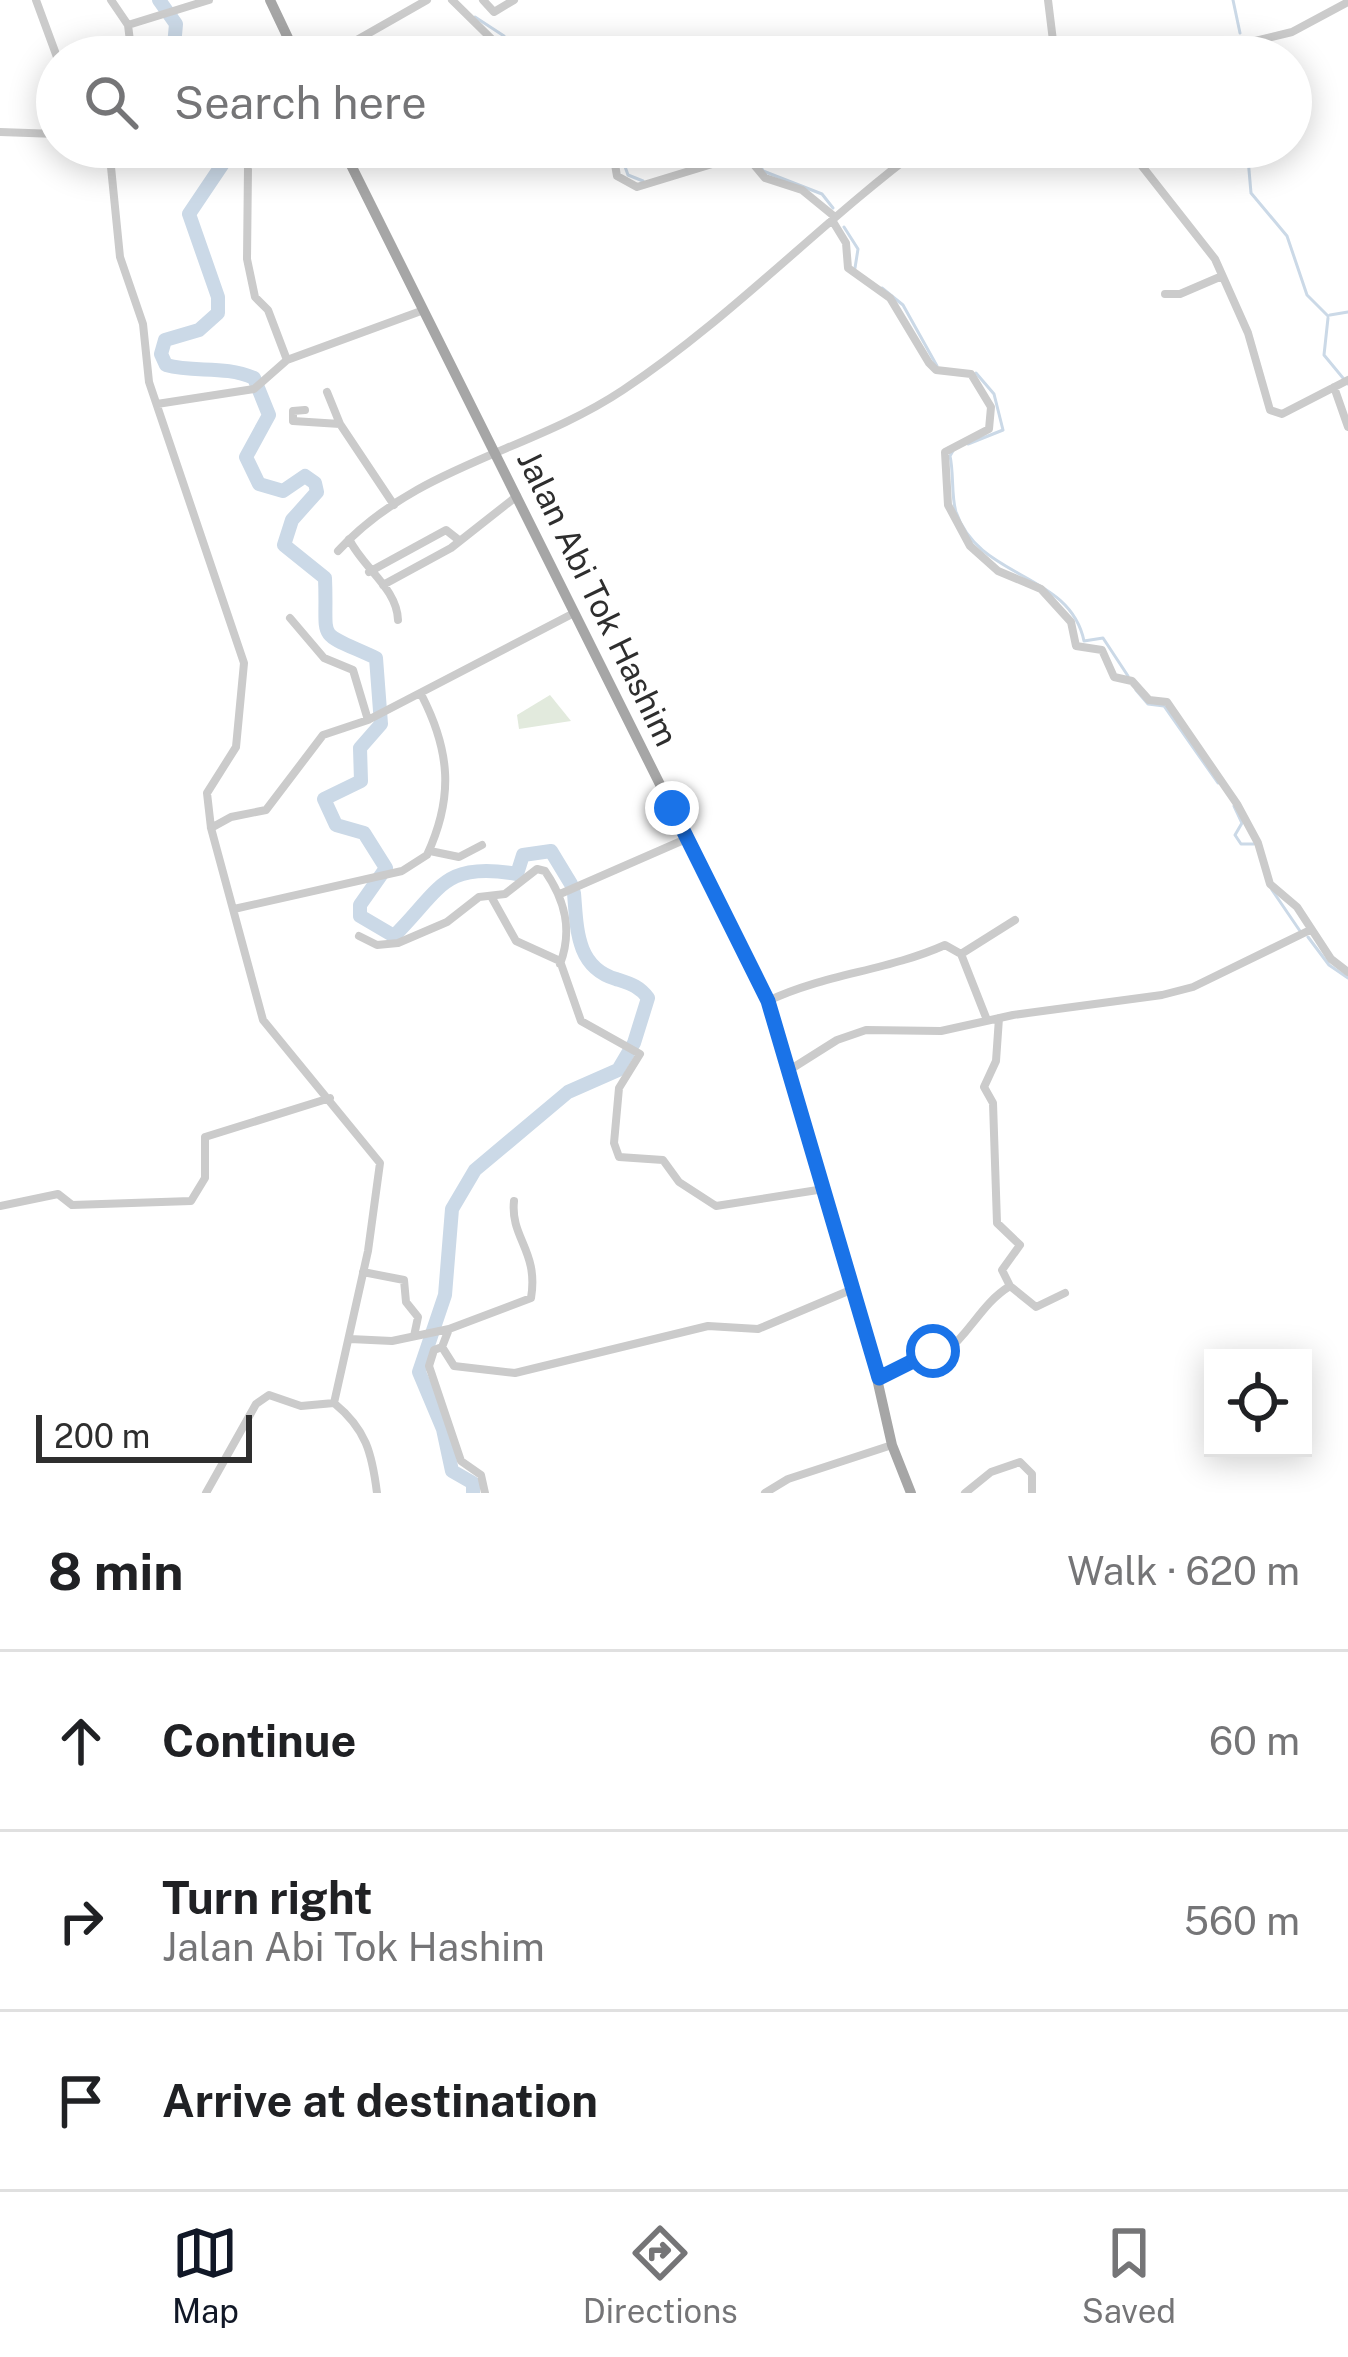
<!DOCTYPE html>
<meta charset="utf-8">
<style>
body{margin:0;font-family:"Public Sans",sans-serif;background:#f2f2f2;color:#202124}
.controls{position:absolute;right:36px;bottom:36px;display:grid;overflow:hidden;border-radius:0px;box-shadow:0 6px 30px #0003}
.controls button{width:108px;height:108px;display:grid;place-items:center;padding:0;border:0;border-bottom:3px solid #e0e0e0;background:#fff;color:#202124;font:60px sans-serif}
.scale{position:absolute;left:36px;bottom:30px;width:216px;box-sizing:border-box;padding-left:12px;border:6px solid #2e2e2e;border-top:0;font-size:33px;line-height:42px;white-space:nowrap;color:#2e2e2e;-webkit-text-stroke:9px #fff;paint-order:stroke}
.stop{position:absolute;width:36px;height:36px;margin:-27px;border:9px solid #1a73e8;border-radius:50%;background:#fff}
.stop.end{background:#1a73e8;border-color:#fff;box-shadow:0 3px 12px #0008}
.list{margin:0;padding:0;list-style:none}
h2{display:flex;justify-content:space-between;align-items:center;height:156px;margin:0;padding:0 48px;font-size:51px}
h2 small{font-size:39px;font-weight:400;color:#757577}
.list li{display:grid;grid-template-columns:78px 1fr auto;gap:36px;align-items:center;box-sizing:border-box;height:180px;padding:0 48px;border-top:3px solid #e0e0e0}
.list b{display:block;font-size:45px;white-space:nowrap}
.list p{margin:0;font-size:39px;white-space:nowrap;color:#757577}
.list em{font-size:39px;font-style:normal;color:#757577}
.icon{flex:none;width:66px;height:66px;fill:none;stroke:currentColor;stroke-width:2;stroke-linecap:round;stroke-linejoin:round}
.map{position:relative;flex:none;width:1348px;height:1493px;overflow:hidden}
.search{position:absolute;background:#fff;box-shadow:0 6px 30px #0003;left:36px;right:36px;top:36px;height:132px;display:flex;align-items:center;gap:30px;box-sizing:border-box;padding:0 42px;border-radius:66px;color:#757577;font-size:45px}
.sheet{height:696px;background:#fff}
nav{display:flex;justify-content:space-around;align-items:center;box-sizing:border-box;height:168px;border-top:3px solid #e0e0e0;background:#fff;font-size:33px;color:#757577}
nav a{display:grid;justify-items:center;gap:6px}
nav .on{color:#111827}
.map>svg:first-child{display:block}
</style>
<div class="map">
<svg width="1348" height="1493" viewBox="0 0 1348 1493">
<rect width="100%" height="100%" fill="#fff"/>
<path fill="#e2eadd" d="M550,695L571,721L519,729L517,715Z"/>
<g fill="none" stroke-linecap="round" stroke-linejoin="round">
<path stroke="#cbd9e7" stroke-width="3" d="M1233,0L1240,33
M475,17L504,36L516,55L546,57
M1253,52L1254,57
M618,147L628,175L643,181
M1247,147L1251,193L1287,236L1307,295L1328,316
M752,149L763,171L822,194L833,208
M714,159L750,147
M844,227L858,249L855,268
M882,288L903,305L937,366
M1330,315L1348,312
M1328,318L1324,355L1348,384
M968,444L1003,430L994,394L976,373
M954,449L950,456C954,473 951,496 956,512C979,580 1070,572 1084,641L1103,638L1128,676
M1136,690L1148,704L1164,706L1218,783
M1234,806L1242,823L1235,835L1241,844H1254
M1272,890L1300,931
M1308,937L1329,965L1348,978"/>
<path stroke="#cbd9e7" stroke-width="14" d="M159,0L176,24L173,57
M223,147L228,156L189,214L218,297V313L199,330L165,340L161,354L166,365C195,373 224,365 254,378L269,415L246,457L259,484L283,491L305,476L315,483L317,492L292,520L284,545L325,578C328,645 313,629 376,658L381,724L360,748L361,781L324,799L336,825L364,833L386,868L360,905V916L394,936C441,889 443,861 517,874L523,855L551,851L571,884
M473,1493V1483L452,1471L443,1429L419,1372L445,1295L452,1209L475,1170L568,1092L618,1070L634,1043L648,998C639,986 631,984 616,979C576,967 577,929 574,893"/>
<path stroke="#cbcbcb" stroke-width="8" d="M36,0L57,57
M111,0L128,25L132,57
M452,0L510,57
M483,0L494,12L514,0
M1048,0L1055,57
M128,25L209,0
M327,57L427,0
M521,57H524
M1189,57L1292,32L1348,2
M0,132L57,134
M109,147L120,257L143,324L149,382L244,663L236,747L207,793L211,828L263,1020L380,1163L368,1251L334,1403
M260,147L248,167L247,259L255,297L268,310L287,360
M612,147L617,176L637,187L745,154L765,178L802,190L835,217
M1127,147L1215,259L1248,333L1270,410L1282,414L1348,380
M832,220L846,243L848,268L890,298L929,363L936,370L971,374L991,407L989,429L945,452L948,505L970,546L998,571L1041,589L1071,622L1076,646L1102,650L1114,677L1132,681L1149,700L1167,702L1237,804L1258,843L1270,884L1297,907L1331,959L1348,972
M1165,294H1180L1222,276
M1334,387L1348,427
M327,392L340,424
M157,404L254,389L287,360L421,311
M305,410L293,411V421L340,424L394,505
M349,539C363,568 397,588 398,620
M338,551C417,465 530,452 623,390C730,319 819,224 922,147
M369,572L446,530L460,541
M383,585L451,548L517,496
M290,618L324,658L353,670L368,720L574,613
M211,828L231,817L266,810L323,735L368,720
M430,851L459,857L482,845
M560,894L686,839
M492,898L516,941L560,961L581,1021L640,1054L619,1088L614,1143L619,1157L663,1160L679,1182L716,1206L824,1189
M234,909L402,871L427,855C454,797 450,751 422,696
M359,936L377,945L398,943L447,922L479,897L505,894L537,869L545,871C565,900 573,930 560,964
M768,1001C824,974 887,971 945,945L961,954
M987,1020L961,954L1015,920
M791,1069L837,1040L866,1030L941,1031L1013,1015L1162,995L1193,987L1310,930
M514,1201C510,1238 539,1251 531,1298L449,1329L442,1347L454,1366L515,1373L708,1326L758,1329L853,1289
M0,1206L58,1194L72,1205L191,1201L205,1178V1137L330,1098
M363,1272L404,1280L406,1302L418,1317L414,1336
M1010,1286L1036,1307L1065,1293
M350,1339L392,1341L449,1329
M442,1347L434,1350L429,1366L461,1461L481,1475L485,1493
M879,1378L929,1352L945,1353C971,1332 982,1303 1010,1286L1002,1270L1020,1245L997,1223L993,1103L984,1087L996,1061L999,1018
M206,1493L256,1404L269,1395L301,1406L334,1403C366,1429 372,1453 377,1493
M765,1493L788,1479L892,1445
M965,1493L991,1472L1020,1462L1032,1474V1493"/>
<path stroke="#a6a6a6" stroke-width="10" d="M270,0L297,57
M342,147L768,1001L868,1339L892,1445L911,1493"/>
</g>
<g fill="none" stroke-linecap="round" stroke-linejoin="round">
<path stroke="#1a73e8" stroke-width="15" d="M672,808L768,1001L879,1378L933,1351"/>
</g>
<g text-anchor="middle" stroke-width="12" stroke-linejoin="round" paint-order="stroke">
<g font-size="33" fill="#2e2e2e" stroke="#fff">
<text transform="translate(598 598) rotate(64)" y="12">Jalan Abi Tok Hashim</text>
</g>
</g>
</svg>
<div class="controls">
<button><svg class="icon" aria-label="locate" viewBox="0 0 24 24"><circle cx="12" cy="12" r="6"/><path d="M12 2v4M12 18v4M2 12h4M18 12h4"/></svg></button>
</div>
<div class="scale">200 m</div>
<div class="stop" style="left:933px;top:1351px"></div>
<div class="stop end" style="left:672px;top:808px"></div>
<div class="search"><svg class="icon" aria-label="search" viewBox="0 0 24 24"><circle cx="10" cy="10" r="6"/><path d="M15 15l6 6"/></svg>Search here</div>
</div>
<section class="sheet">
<h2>8 min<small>Walk · 620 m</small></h2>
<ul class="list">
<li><svg class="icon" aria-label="ahead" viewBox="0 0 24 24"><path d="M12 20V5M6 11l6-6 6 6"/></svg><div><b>Continue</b></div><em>60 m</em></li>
<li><svg class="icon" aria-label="right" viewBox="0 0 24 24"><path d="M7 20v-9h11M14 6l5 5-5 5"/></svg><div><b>Turn right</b><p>Jalan Abi Tok Hashim</p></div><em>560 m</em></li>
<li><svg class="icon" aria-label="arrive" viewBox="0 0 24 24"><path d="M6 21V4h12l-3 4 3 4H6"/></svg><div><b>Arrive at destination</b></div></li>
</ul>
</section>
<nav>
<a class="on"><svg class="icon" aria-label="map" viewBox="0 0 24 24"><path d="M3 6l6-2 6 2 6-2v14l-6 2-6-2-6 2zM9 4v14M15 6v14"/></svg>Map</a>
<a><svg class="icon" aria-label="directions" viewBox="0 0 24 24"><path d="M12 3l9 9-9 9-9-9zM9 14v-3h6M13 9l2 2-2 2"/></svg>Directions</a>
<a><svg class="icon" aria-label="saved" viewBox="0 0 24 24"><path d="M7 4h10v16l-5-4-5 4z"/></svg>Saved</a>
</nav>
